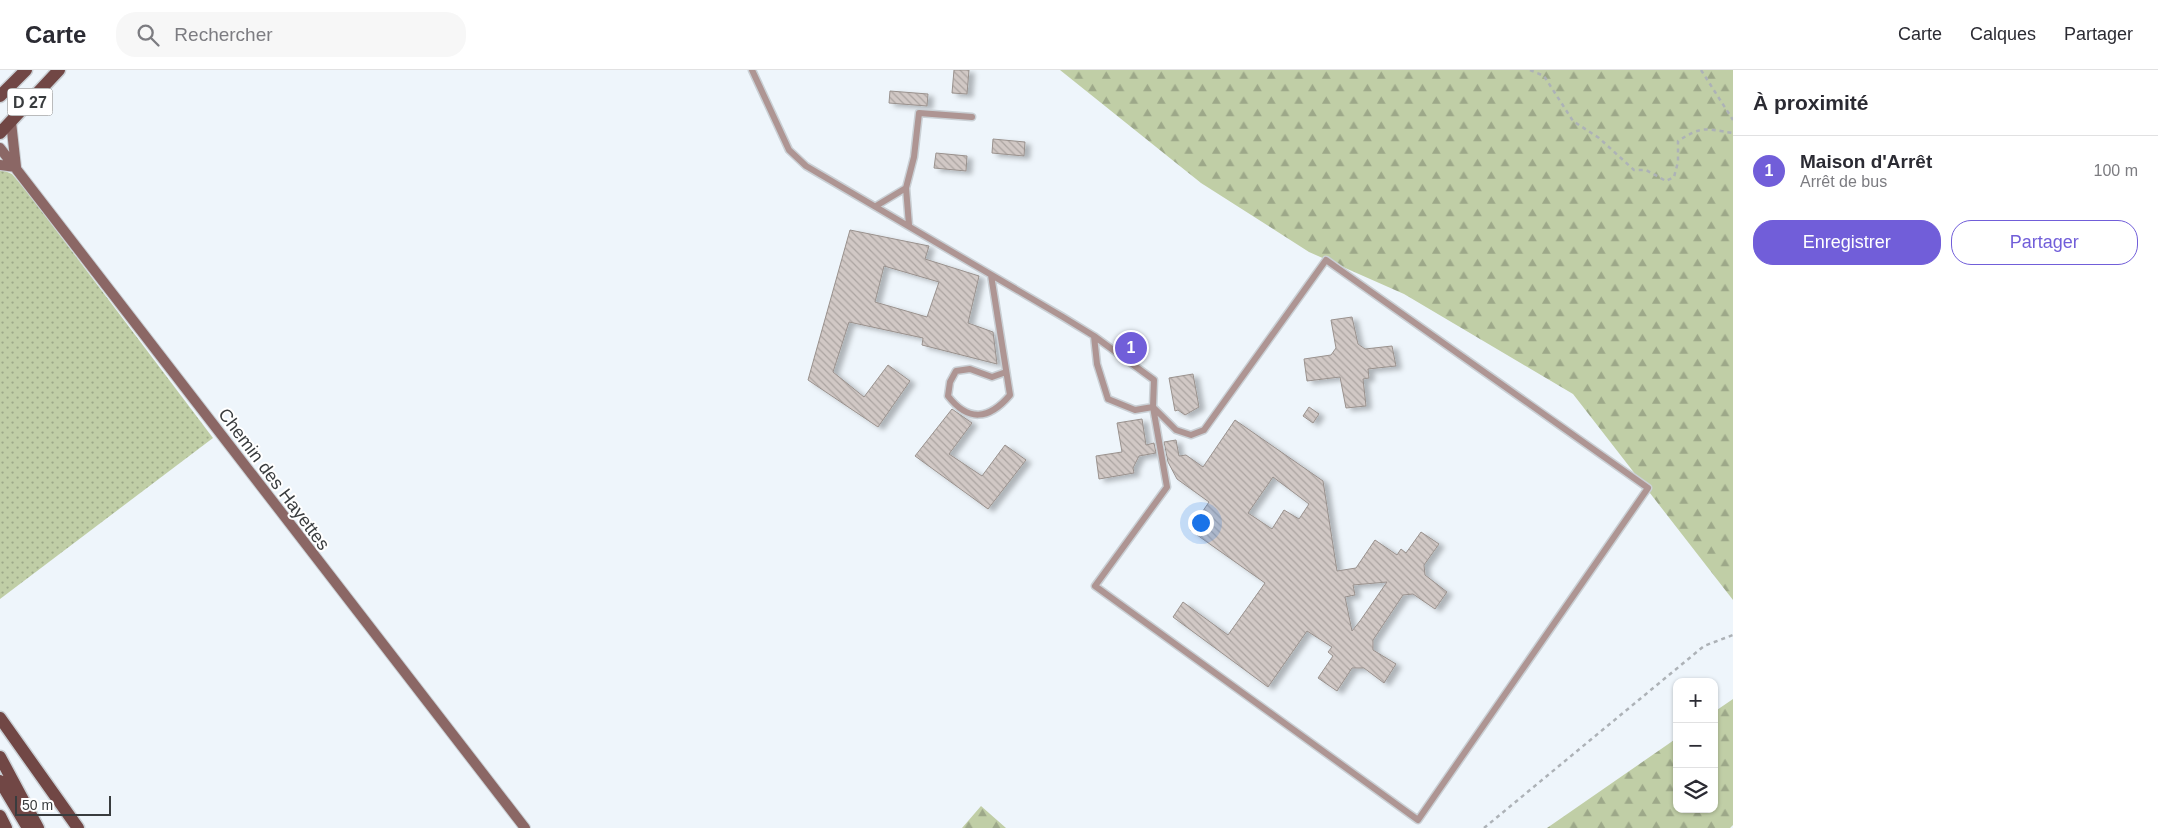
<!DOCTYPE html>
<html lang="fr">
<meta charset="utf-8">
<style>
body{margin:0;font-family:Helvetica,sans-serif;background:#f7f7f7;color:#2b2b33}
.controls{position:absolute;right:15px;bottom:15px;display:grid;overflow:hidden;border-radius:10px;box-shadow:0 1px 4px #0004}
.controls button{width:45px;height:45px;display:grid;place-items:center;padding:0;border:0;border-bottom:1px solid #e1e1e2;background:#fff;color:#2b2b33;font:25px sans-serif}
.scale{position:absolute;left:15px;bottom:12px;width:96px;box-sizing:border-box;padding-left:5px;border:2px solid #393c3e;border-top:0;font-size:14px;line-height:18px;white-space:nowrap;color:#393c3e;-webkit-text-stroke:4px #fff;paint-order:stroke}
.you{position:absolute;left:1200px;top:452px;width:18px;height:18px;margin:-12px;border:4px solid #fff;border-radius:50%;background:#1a73e8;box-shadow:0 0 0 8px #1a73e833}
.badge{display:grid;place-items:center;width:32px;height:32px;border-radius:50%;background:#715ed9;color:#fff;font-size:16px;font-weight:700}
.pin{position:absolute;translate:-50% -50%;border:2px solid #fff;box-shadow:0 1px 5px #0006}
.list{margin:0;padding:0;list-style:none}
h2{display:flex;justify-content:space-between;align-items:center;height:65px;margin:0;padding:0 20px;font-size:21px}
h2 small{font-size:16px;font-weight:400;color:#7c7c81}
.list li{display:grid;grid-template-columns:32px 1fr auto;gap:15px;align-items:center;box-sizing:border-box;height:70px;padding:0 20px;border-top:1px solid #e1e1e2}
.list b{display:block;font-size:19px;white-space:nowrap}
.list p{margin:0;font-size:16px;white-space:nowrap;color:#7c7c81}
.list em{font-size:16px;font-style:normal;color:#7c7c81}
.actions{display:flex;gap:10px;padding:15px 20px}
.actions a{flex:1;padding:11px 0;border:1px solid #715ed9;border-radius:20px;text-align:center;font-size:18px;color:#715ed9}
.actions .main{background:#715ed9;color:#fff}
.icon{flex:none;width:28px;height:28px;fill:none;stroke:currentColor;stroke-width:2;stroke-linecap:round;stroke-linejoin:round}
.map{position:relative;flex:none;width:1733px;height:758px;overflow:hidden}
header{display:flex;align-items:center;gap:30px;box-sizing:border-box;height:70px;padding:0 25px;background:#fff;border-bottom:1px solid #e1e1e2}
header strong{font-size:24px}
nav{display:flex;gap:28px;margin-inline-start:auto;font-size:18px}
.search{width:350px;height:45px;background:#f7f7f7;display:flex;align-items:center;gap:12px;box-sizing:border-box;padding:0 18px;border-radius:20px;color:#7c7c81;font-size:19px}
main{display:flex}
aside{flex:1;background:#fff}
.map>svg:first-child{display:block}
</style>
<header>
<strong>Carte</strong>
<div class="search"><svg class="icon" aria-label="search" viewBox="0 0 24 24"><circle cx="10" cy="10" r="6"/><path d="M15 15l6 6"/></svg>Rechercher</div>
<nav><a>Carte</a><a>Calques</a><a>Partager</a></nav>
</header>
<main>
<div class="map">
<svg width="1733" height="758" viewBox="0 0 1733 758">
<defs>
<pattern id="grass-dots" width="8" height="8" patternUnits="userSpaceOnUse" patternTransform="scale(1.25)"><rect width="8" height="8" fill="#c0cea6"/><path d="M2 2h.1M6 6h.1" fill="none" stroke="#9da889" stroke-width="1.8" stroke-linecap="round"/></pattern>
<pattern id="forest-firs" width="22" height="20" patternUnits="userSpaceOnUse" patternTransform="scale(1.25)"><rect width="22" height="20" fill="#c0cea6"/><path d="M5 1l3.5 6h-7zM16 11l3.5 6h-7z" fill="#9da889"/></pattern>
<pattern id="building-back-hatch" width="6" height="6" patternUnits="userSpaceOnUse" patternTransform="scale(1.25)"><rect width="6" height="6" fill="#d1c8c5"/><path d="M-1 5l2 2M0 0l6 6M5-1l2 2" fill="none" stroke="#aba4a1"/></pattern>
<filter id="shadow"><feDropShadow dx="5.5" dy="3" stdDeviation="2.5" flood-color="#0004"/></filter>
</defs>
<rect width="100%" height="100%" fill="#eef5fb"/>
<path fill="url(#grass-dots)" d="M0,99L12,104L28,123L213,368L0,529Z"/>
<path fill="url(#forest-firs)" d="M1060,0H1733V530L1573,324L1404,224L1309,182L1201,113Z
M1733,629V755L1730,758H1547L1677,668V739H1714V642Z
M981,736L1006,758H962Z"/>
<path fill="url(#building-back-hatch)" stroke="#99918d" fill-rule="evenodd" filter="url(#shadow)" d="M954,0H969L967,24L952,23Z
M890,21L928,24L927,36L889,33Z
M993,69L1025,72L1024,86L992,83Z
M936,83L967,86L966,101L934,98Z
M850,160L929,176L925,189L979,206L968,253L993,262L997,294L922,275L923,268L849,252L833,302L864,327L888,295L910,311L878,357L808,310ZM884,196L939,212L927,247L875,232Z
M1352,247L1358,274L1365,279L1392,276L1396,296L1368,299L1369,308L1363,309L1366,336L1346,338L1340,307L1307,311L1304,289L1331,285L1336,278L1331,250Z
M1193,304L1199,337L1185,345L1178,340L1175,341L1169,308Z
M1309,337L1319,344L1313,353L1303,346Z
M952,339L972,353L949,384L982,406L1005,375L1026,390L988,439L915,386Z
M1142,349L1146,375L1154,373L1156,383L1139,386L1133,398L1134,403L1099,409L1096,386L1122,382L1117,353Z
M1235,350L1323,411L1337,501L1356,498L1375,470L1397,485L1401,479L1406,483L1421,462L1439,474L1424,495L1425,505L1447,522L1435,539L1413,524L1403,525L1373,570V580L1396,594L1384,613L1364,598H1352L1337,621L1318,608L1333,586L1328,582L1332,577L1307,561L1268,617L1173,547L1183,532L1228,565L1265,513L1190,460L1209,432L1177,409L1168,392L1164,372L1176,370L1179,386L1186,385L1203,397ZM1273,407L1309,434L1299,449L1284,440L1272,459L1248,443ZM1387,512L1360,551L1352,561L1345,527L1355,525L1353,515Z"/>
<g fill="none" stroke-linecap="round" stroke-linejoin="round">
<defs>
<path id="lane" d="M752,0L789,80L806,96L1063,247L1094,266L1154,310L1153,337L1135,340L1108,329L1097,294L1094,266
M876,136L906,118
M909,155L906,118L914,87L919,43L972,47
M1326,190L1648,418L1418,750L1095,516L1167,417L1153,337L1176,360L1191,365L1204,360Z
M991,205L1010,325C989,350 968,352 948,326L950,312L956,301L970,299L992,307L1006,302"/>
<path id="secondary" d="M0,78L525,758
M0,95L16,97L11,52"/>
<path id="primary" d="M0,26L26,0
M0,63L59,0
M0,648L78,758
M0,687L38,758
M0,711L28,758
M0,746L6,758"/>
</defs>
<use href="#lane" stroke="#cad0d5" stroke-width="9"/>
<use href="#secondary" stroke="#cad0d5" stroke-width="12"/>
<use href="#primary" stroke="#cad0d5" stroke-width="15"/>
<path stroke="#adb2b7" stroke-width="2.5" stroke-dasharray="4 4" stroke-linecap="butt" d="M1530,0L1544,6L1573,51L1599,68L1634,100H1646L1666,111L1674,107L1678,92V71C1703,55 1705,59 1733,63
M1701,0L1733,50
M1484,758L1704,576L1733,565"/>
<use href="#lane" stroke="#ae9593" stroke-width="6"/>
<use href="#secondary" stroke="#8b6765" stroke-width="10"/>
<use href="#primary" stroke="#714745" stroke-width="12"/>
</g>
<g text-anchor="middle" stroke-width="4" stroke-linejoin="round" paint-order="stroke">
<rect fill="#fff" stroke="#747678" stroke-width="1" x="7.5" y="18.5" width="45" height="27" rx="4"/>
<g font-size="16" font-weight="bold" fill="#393c3e">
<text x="30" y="38">D 27</text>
</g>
<g font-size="18" fill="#393c3e" stroke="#fff">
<text transform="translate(274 409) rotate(53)" y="6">Chemin des Hayettes</text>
</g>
</g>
</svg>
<div class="controls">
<button>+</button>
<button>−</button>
<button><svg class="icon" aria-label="layers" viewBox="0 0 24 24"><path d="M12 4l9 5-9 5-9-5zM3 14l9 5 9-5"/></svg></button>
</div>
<div class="scale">50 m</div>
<div class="you"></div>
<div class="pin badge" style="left:1131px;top:278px">1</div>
</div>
<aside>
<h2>À proximité<small></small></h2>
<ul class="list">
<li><span class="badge">1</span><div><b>Maison d'Arrêt</b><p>Arrêt de bus</p></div><em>100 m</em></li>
</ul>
<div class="actions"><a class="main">Enregistrer</a><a>Partager</a></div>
</aside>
</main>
